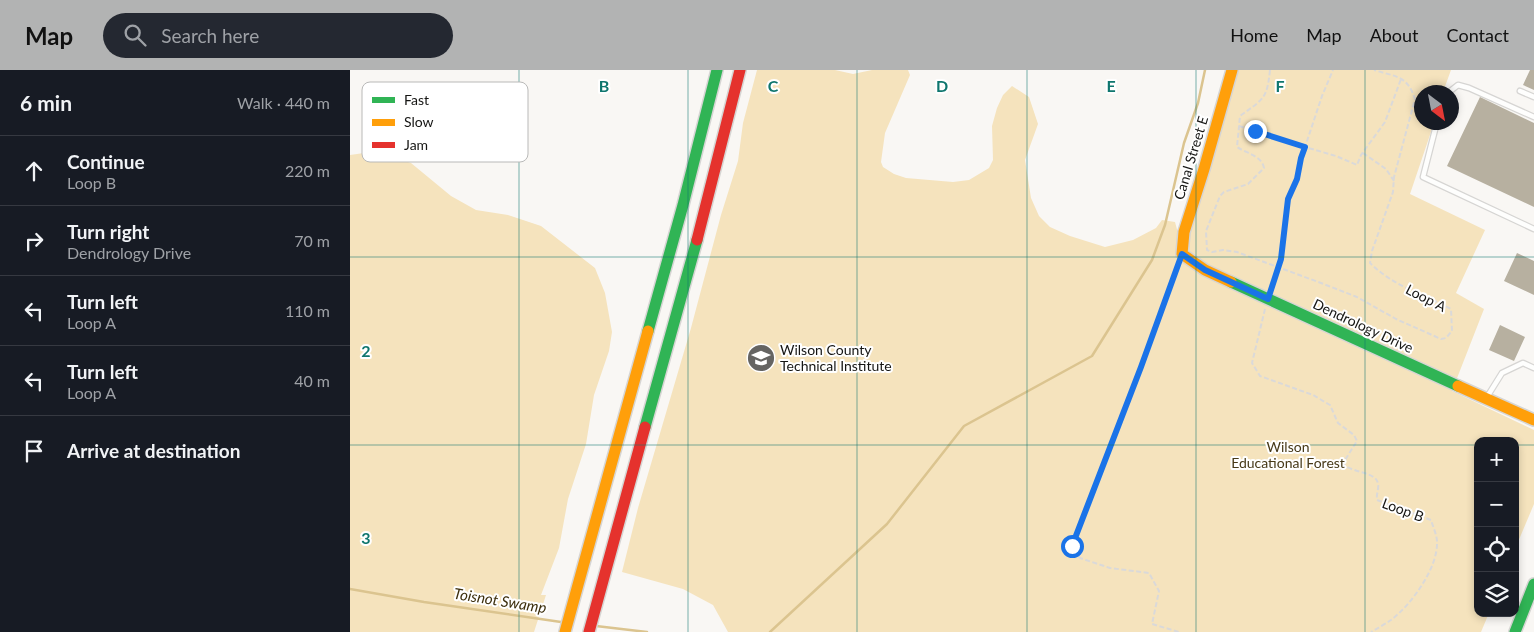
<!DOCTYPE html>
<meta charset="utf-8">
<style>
body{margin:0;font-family:Lato,sans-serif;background:#242831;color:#f1f3f6}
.controls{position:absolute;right:15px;bottom:15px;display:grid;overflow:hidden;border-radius:10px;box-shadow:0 2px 8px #0003}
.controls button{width:45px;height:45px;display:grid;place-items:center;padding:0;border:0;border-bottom:1px solid #363941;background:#171b24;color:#f1f3f6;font:25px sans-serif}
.compass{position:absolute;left:1064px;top:15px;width:45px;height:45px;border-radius:50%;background:#171b24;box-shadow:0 2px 8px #0003;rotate:148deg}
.stop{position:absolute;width:15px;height:15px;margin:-11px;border:4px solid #1a73e8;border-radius:50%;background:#fff}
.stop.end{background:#1a73e8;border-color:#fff;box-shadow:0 1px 5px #0008}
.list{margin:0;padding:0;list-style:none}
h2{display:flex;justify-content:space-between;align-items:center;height:65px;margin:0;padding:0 20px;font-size:21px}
h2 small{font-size:16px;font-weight:400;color:#9ea1a6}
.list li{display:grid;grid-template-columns:32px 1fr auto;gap:15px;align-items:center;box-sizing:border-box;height:70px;padding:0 20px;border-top:1px solid #363941}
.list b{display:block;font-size:19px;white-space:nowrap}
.list p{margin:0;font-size:16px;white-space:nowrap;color:#9ea1a6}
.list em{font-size:16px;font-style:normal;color:#9ea1a6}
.icon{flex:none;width:28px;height:28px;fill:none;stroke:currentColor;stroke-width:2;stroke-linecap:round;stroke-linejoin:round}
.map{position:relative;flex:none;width:1184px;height:562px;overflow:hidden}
header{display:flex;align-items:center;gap:30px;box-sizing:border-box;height:70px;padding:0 25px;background:#b2b3b3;color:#111}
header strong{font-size:24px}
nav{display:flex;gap:28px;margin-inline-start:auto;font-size:18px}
.search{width:350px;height:45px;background:#242831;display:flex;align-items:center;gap:12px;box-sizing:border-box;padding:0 18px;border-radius:28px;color:#9ea1a6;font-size:19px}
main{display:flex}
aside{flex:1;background:#171b24}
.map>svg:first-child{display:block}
</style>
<header>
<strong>Map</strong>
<div class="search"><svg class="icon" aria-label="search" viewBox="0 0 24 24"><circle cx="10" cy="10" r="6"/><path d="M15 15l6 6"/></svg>Search here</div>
<nav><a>Home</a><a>Map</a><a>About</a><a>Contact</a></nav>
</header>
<main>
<aside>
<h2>6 min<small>Walk · 440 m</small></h2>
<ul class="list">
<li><svg class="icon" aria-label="ahead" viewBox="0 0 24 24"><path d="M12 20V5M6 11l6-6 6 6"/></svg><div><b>Continue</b><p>Loop B</p></div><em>220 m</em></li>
<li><svg class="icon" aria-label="right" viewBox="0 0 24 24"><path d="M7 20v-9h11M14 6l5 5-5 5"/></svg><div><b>Turn right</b><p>Dendrology Drive</p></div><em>70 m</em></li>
<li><svg class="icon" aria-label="left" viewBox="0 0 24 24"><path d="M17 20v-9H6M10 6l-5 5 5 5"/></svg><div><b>Turn left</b><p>Loop A</p></div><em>110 m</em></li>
<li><svg class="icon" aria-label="left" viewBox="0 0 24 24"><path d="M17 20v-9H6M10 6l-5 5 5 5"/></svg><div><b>Turn left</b><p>Loop A</p></div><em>40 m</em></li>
<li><svg class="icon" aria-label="arrive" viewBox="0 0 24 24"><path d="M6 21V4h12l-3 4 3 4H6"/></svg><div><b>Arrive at destination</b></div></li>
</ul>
</aside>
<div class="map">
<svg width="1184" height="562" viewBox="0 0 1184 562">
<rect width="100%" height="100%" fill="#f9f7f4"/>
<path fill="#f5e3bd" d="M407,0H485L503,4L522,0H558L560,5L535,63L531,92L533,97L544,104L556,108L603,112L619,110L639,98L643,90L642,56L647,38L653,25L662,16L679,27L688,54L675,90L681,128L689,146L700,157L720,166L755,177L783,170L806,158L812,150L825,152L828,163L881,0H1101L1093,22H1072V52L1084,53L1060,124L1135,160L1106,223L1134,239L1102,321L1184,360V434L1165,479V371H1128V543H1139L1131,562H378L363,535L333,519L272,502L288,438L341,258L371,145L388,91L393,53Z
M14,83L40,86L61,93L101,126L126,140L158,145L191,156L245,198L255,223L262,262L259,281L244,325L236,374L218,429L209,478L191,525H196L184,562H0V85Z"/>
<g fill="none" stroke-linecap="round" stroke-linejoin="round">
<path stroke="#dbc48f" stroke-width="2.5" d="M0,519L74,532L211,552
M246,556L297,562
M420,562L537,454L614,356L742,286L802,190L815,155L834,73L848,33L855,0"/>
</g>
<path fill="#b7b0a0" d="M1180,0H1184V20L1173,15Z
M1130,27L1184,53V137L1097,96Z
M1167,183L1184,191V225L1154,211Z
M1150,255L1175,267L1164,291L1139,280Z"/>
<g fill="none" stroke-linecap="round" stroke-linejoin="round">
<defs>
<path id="lane" d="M1170,21L1184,27
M1099,22L1108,15L1119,18L1184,47
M1087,52L1073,107L1184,159
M1137,327L1152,303L1173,293L1184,298"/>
<path id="fast" d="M881,212L1108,316
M298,261L333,135L367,0
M295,357L347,170
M1165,562L1184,514"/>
<path id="slow" d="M881,212L855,200L832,184L834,162L854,99L882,0
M1108,316L1184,350
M215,562L298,261"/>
<path id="jam" d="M347,170L390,0
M239,562L295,357"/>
</defs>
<use href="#lane" stroke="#d6d5d3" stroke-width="7"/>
<use href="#fast" stroke="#d6d5d3" stroke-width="14"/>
<use href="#slow" stroke="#d6d5d3" stroke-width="14"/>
<use href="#jam" stroke="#d6d5d3" stroke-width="14"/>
<path stroke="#dad9d9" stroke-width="2" stroke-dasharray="5 2.5" stroke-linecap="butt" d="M920,0C917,30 913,29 890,46L887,77C896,83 912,86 914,98L898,114L874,122L870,126L856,161L857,180L862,182L873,180L887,182L971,213L1007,227L1046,249L1091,269L1096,268L1102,261L1101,239C1073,224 1043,216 1020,193L1022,181L1043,122L1044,107L1065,29C1057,5 1046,7 1024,0
M889,56L955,77L972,26L983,0
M1013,83L1036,99L1044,111
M829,193L791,297L722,476L730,488L760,498L799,503L809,521L802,554L829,562
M922,218L931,189L938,129L947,109L951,88L955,77L986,86L1007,95L1011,85L1035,52L1051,9
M915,239L902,293L910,306L963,325L980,335L988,353L1004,365L1007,371L995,390L994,395C1004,403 1027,402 1028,414C1029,420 1026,424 1027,430L1081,450C1083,457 1087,465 1087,472C1088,498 1061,535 1041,550C1035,554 1028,558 1021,562"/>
<use href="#lane" stroke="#fefefd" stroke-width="4.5"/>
<use href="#fast" stroke="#30b455" stroke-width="11"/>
<use href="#slow" stroke="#ff9f0a" stroke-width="11"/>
<use href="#jam" stroke="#e5322d" stroke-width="11"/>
</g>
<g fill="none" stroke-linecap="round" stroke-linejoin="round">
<path stroke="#1a73e8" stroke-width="6" d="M722,476L791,297L832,184L855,200L918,229L931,189L938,129L947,109L951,88L955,77L905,61"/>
</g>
<path fill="none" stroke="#0f766e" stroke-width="1" stroke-opacity="0.55" d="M169,0V562M338,0V562M507,0V562M677,0V562M846,0V562M1015,0V562M0,187H1184M0,375H1128M1165,375H1184"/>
<defs>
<symbol id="school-disc" viewBox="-11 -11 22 22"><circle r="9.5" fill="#656462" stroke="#fff"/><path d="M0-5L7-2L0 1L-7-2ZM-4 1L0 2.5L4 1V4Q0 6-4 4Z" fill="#fff"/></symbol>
</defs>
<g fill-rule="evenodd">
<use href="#school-disc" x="395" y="272" width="32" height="32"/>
</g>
<g text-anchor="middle" stroke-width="4" stroke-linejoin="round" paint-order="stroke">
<g font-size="14" fill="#151513" stroke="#fff">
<text transform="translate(841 88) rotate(-73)" y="5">Canal Street E</text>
<text transform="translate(1076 228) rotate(27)" y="5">Loop A</text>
<text transform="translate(1013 256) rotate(25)" y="5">Dendrology Drive</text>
<text transform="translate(1053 440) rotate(20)" y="5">Loop B</text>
</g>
<g font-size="14" fill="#151513" stroke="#fff" text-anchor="start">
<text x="430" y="285">Wilson County<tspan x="430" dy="16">Technical Institute</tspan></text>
</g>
<g font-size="14" fill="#473918" stroke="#fff">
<text x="938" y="382">Wilson<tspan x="938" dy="16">Educational Forest</tspan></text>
</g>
<g font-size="15" font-style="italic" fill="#3c2e0c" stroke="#fff">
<text transform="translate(150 531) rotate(9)" y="5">Toisnot Swamp</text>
</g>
</g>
<rect x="12" y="12" width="166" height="80" rx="8" fill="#fff" stroke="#b9b9b8" stroke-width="1"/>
<rect x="22" y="27" width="23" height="6" fill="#30b455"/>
<rect x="22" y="49" width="23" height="7" fill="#ff9f0a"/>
<rect x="22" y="72" width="23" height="6" fill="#e5322d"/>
<g font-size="14" fill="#151513">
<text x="54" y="35">Fast</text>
<text x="54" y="57">Slow</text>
<text x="54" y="80">Jam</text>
</g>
<g font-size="16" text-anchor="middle" font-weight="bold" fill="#0f766e" stroke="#fff" stroke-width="4" stroke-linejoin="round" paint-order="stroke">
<text x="254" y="22">B</text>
<text x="423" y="22">C</text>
<text x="592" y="22">D</text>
<text x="761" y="22">E</text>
<text x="930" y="22">F</text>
<text x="16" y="287">2</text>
<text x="16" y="474">3</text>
</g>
</svg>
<div class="controls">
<button>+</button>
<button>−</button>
<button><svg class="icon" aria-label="locate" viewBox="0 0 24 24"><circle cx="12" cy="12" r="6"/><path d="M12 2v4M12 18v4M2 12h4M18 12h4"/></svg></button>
<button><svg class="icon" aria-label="layers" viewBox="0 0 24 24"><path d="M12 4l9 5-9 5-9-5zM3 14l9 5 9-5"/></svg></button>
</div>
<svg class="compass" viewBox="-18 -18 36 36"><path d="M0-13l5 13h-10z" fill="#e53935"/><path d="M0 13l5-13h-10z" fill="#9ea1a6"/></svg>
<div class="stop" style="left:722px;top:476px"></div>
<div class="stop end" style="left:905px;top:61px"></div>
</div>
</main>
